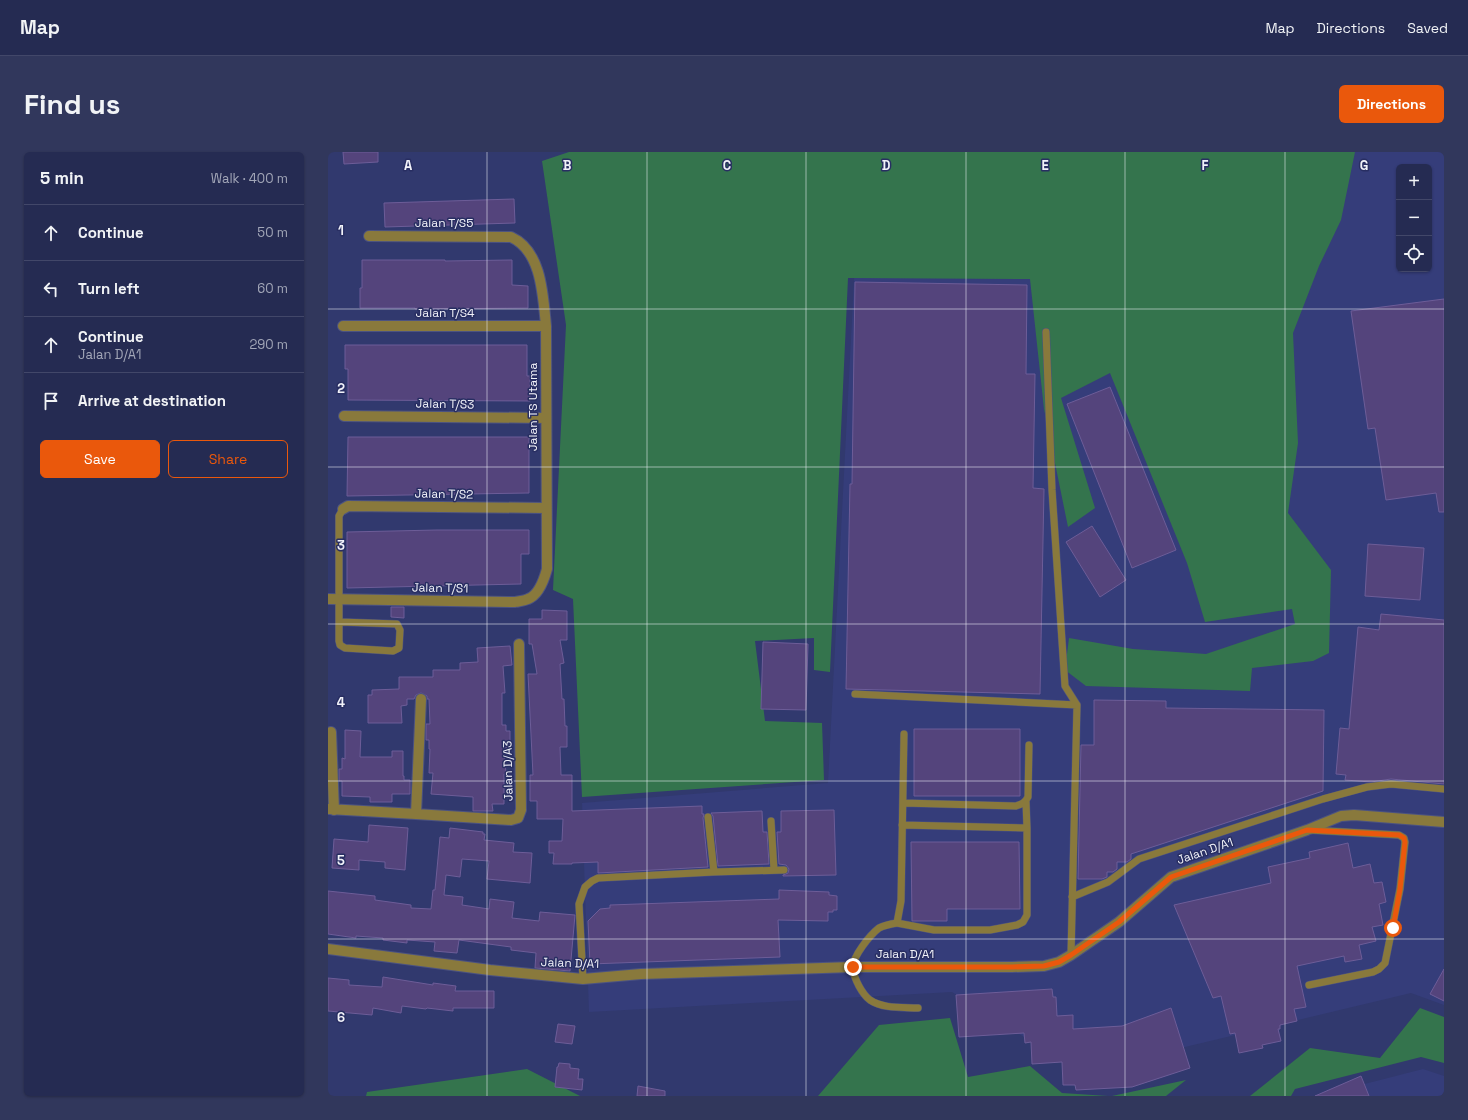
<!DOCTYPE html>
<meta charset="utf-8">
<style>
body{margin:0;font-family:"Space Grotesk",sans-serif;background:#31375c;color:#f1f3f6}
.controls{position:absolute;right:12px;top:12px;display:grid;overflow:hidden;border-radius:6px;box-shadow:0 1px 3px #0004}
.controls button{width:36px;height:36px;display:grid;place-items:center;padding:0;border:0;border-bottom:1px solid #424769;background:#252b52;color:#f1f3f6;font:20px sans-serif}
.stop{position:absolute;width:12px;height:12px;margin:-9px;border:3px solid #ea580c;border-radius:50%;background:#fff}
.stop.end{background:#ea580c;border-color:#fff;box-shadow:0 1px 4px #0008}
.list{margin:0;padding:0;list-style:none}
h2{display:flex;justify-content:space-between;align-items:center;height:52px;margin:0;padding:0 16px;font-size:17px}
h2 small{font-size:13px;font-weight:400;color:#a3a7b8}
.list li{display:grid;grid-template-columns:26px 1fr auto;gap:12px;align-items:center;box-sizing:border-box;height:56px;padding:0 16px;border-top:1px solid #424769}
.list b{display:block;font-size:15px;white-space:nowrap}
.list p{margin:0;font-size:13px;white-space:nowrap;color:#a3a7b8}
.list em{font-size:13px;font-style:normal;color:#a3a7b8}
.actions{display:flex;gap:8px;padding:12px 16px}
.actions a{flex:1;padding:9px 0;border:1px solid #ea580c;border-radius:6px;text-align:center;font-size:14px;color:#ea580c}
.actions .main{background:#ea580c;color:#fff}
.icon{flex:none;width:22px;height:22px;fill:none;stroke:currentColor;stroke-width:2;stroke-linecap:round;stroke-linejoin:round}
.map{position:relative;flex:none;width:1116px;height:944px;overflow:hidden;border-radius:6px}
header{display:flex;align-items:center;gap:24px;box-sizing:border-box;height:56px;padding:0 20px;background:#252b52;border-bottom:1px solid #424769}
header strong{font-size:19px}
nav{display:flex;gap:22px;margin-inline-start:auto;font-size:14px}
.intro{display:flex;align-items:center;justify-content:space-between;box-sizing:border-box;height:96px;padding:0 24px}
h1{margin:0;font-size:28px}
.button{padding:10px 18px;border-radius:6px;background:#ea580c;color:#fff;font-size:14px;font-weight:700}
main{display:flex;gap:24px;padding:0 24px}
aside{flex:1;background:#252b52;border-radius:6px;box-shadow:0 1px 3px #0004}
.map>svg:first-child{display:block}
</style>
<header>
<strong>Map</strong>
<nav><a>Map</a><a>Directions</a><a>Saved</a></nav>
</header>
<div class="intro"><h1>Find us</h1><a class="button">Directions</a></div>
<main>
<aside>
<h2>5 min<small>Walk · 400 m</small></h2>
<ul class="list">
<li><svg class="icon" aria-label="ahead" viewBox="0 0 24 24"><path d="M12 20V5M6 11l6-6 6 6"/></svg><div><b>Continue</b></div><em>50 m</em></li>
<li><svg class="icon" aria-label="left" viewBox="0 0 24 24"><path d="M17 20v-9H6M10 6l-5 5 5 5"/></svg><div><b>Turn left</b></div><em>60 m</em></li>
<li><svg class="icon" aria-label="ahead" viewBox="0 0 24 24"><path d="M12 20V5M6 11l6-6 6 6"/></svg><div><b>Continue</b><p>Jalan D/A1</p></div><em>290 m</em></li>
<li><svg class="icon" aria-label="arrive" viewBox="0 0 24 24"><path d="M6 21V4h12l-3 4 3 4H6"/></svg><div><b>Arrive at destination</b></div></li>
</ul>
<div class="actions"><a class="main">Save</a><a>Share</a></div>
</aside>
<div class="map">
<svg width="1116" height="944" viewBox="0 0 1116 944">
<rect width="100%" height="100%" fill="#31396e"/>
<path fill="#353d7a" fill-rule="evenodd" d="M1006,0H1116V853L1083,841L752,920L624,840L261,860L254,651L500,631L528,90L1004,87ZM1071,15H1101V117H1071Z
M1095,917L1116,924V944H990Z"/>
<path fill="#34744d" d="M241,0H1027L1013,68L991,114L965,181L970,291L960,361L1003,418L1001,501L985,509L924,516L922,539L758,534L737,518L741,486L805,497L878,502L967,472L964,457L877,470L859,411L782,221L733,246L767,356L740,375L716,257L702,127L520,126L502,520L486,518V486L427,489L437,569L494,571L496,628L254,645L245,447L225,438L238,173L214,9Z
M1092,856L1116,865V911L1093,905L967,937L963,944H922L982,896L1052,906Z
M622,866L640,925L702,914L734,941L780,944H490L551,873Z
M199,917L252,944H38L39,940Z
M858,928L838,944H784Z"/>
<path fill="#54447c" stroke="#6d5d98" d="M15,0H50V10L16,12Z
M186,47L187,71L57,75L56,51Z
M34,108H117V109L184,108V133L200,134V156L87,157V156H32V136H34Z
M527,130L699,133L698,222H707L705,336L716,337L712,542L518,537L522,332H524Z
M1116,147V360H1111L1108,341L1058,348L1047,276L1040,277L1023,159Z
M17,193H199V224H202V249L20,248V217H17Z
M782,235L848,398L804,416L739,252Z
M20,285H201V341L19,344Z
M764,374L798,428L772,445L738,390Z
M109,378H201V402H193V432L19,436V380Z
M1040,392L1096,396L1092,448L1037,444Z
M63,455H76V466L63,465Z
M214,458L239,459V488H232L236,511L232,512L234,547H236L237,574H239V595H232L233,623H244V659L374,654V662H376L375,666L380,715L270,721V710L244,711V712H225L226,701H221V689H234L235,667H209V649H202V623H205L200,522H209L204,492H201V467H214Z
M1053,462L1116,468V632L1063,627L1043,630L1017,628L1018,623L1008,622L1012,576L1021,577L1030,475L1051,478Z
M435,490L480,492L478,558L433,557Z
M182,494L184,513L175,514L177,541H174V573H178V579H182V596H176L178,622H176V652H164L165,659H145V645L103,642L105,621H101L102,597H101V588H98V572H102L101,547H99V544L93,541L88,543L86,547H79V553L73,554L74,571H40V543H44V538L71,537V525H105V518H132V511L150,510L149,496Z
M766,548L838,549V556L996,558L995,639L803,702V707L799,710H789V717L785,720H779V725L774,727H750L753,593H766Z
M586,577H692V644H586Z
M17,578L33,579L32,605H64V599H75V624H76V628H82V642H64V650H42V645L14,644V629H11V617H14V606L17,607Z
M506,658L508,723L455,724V723L460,721L461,717L458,713L451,712L449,680H453V659Z
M434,659L435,680H439L441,712L390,714L385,664L383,661Z
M41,673L80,676L77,718L57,716V710L31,708V718L4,716L6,687L40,690Z
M122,676L155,680V682H157L156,688L186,691L185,700L204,701L202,731L159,727L161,709L134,707L132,725L118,723L116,743L135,745L134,753L161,757L162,747L186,750L184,766L211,769L212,760L247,763L242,819L207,816L208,801L183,798V795L131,788L129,801L106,799L107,790L79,788V791L55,788V786L28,784V786L0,782V739L47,744V748L83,753V756L103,757L105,738H107L112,685L121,686Z
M583,690H691L692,757H619V769H584Z
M1020,691L1025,716L1042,712L1046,731L1054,730L1058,750L1051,752L1055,773L1044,775L1048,789L1031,793L1034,807L1017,810L1016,804L969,814L978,855L966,857L969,869L952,873V877H950L953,889L934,893L935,896L911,901L907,881L902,882L893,844L885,846L846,753L943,731L940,715L982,706L981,700Z
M451,738L501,740V743L509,744V758H505V760H500V769L450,768L452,805L262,812L260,769L272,757L282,756V753L451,747Z
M1116,817V849L1102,842Z
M55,825L105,833V831L128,834L127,839H166V856H125V859L99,856L98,857L74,854L73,861L45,856L44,863L0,859V826L21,828V833L54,835Z
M724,837L725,845H728L729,864L745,863V877L794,874L843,856L862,916L804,935L748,938L747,933H735L734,910L704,912L703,890L697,891L696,881L631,885L628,843Z
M230,872L247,874L244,892L227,890Z
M231,911L242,912V916L251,917L250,927H255L254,938L227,935L229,915H230Z
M1033,924L1041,944H987Z
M310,934L337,939V944H309Z"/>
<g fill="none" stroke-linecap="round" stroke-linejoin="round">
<defs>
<path id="lane" d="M718,180L724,338L737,534L749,553L743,803
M12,470L69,472L72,478L71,496L65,499L17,496L12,493L11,489V364L15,357
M527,542L749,553
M576,582L573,749L569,771C563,772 557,773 551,776C542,783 524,805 525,816C526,827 534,842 542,848C555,857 575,855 590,856
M575,651L688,654C694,652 697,651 700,645L701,593
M380,665L386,720
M443,669L446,718
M574,673L699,676L698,650
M981,678L1071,683L1076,686L1077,690L1072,737L1057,811L1051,817L1045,820L981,833
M744,745L780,730L811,707L995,647L1039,635L1063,632L1116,637
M569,771L606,778H662L689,773L695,770L699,763V676
M255,827L251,752L257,735L264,729L270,726L386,720L456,718"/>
<path id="street" d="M15,174H218
M16,264L218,266
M15,357L20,354L218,356
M0,447L187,450C191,449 196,449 200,447C211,443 216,428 219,417L218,174C215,144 214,99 183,85L41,84
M3,580L6,658
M0,657L88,662L183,668L190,666L193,658L191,492
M88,662L93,547
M0,797L162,818L255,827L313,822L525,815H684L716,814L731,810L743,803L791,770L843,725L979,678L1013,664L1026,663L1116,670"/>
</defs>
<use href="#lane" stroke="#4c5381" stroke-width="8"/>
<use href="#street" stroke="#4c5381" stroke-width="12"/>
<use href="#lane" stroke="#89793c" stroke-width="7"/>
<use href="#street" stroke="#89793c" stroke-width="10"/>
</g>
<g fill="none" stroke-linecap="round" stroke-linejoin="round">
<path stroke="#ea580c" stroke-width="5" d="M525,815H684L716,814L731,810L743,803L791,770L843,725L979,678L1071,683L1076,686L1077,690L1072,737L1065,776"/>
</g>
<path fill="none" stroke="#f1f2f9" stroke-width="1" stroke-opacity="0.55" d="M159,0V944M319,0V944M478,0V944M638,0V944M797,0V944M957,0V944M0,157H1116M0,315H1116M0,472H1116M0,629H1116M0,787H1116"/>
<g text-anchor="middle" stroke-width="3" stroke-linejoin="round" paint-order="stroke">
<g font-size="12" fill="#f1f2f9" stroke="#282e62">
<text x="116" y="75">Jalan T/S5</text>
<text x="117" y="165">Jalan T/S4</text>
<text transform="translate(117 252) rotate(1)" y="4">Jalan T/S3</text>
<text transform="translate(205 255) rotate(-90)" y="4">Jalan TS Utama</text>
<text transform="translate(116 342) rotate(1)" y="4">Jalan T/S2</text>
<text transform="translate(112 436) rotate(1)" y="4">Jalan T/S1</text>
<text transform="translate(180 619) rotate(-91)" y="4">Jalan D/A3</text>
<text transform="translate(877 699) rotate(-19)" y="4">Jalan D/A1</text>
<text x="577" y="806">Jalan D/A1</text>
<text transform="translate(242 811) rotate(2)" y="4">Jalan D/A1</text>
</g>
</g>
<g font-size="13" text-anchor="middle" font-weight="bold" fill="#f1f2f9" stroke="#282e62" stroke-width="3" stroke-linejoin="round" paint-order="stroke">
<text x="80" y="18">A</text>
<text x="239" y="18">B</text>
<text x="399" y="18">C</text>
<text x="558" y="18">D</text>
<text x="717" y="18">E</text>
<text x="877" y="18">F</text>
<text x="1036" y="18">G</text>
<text x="13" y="83">1</text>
<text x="13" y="241">2</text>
<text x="13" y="398">3</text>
<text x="13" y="555">4</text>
<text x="13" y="713">5</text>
<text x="13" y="870">6</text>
</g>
</svg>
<div class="controls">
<button>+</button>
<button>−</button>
<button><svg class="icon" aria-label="locate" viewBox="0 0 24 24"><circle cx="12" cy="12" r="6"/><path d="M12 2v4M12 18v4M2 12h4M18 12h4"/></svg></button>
</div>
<div class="stop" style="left:1065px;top:776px"></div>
<div class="stop end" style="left:525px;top:815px"></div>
</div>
</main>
